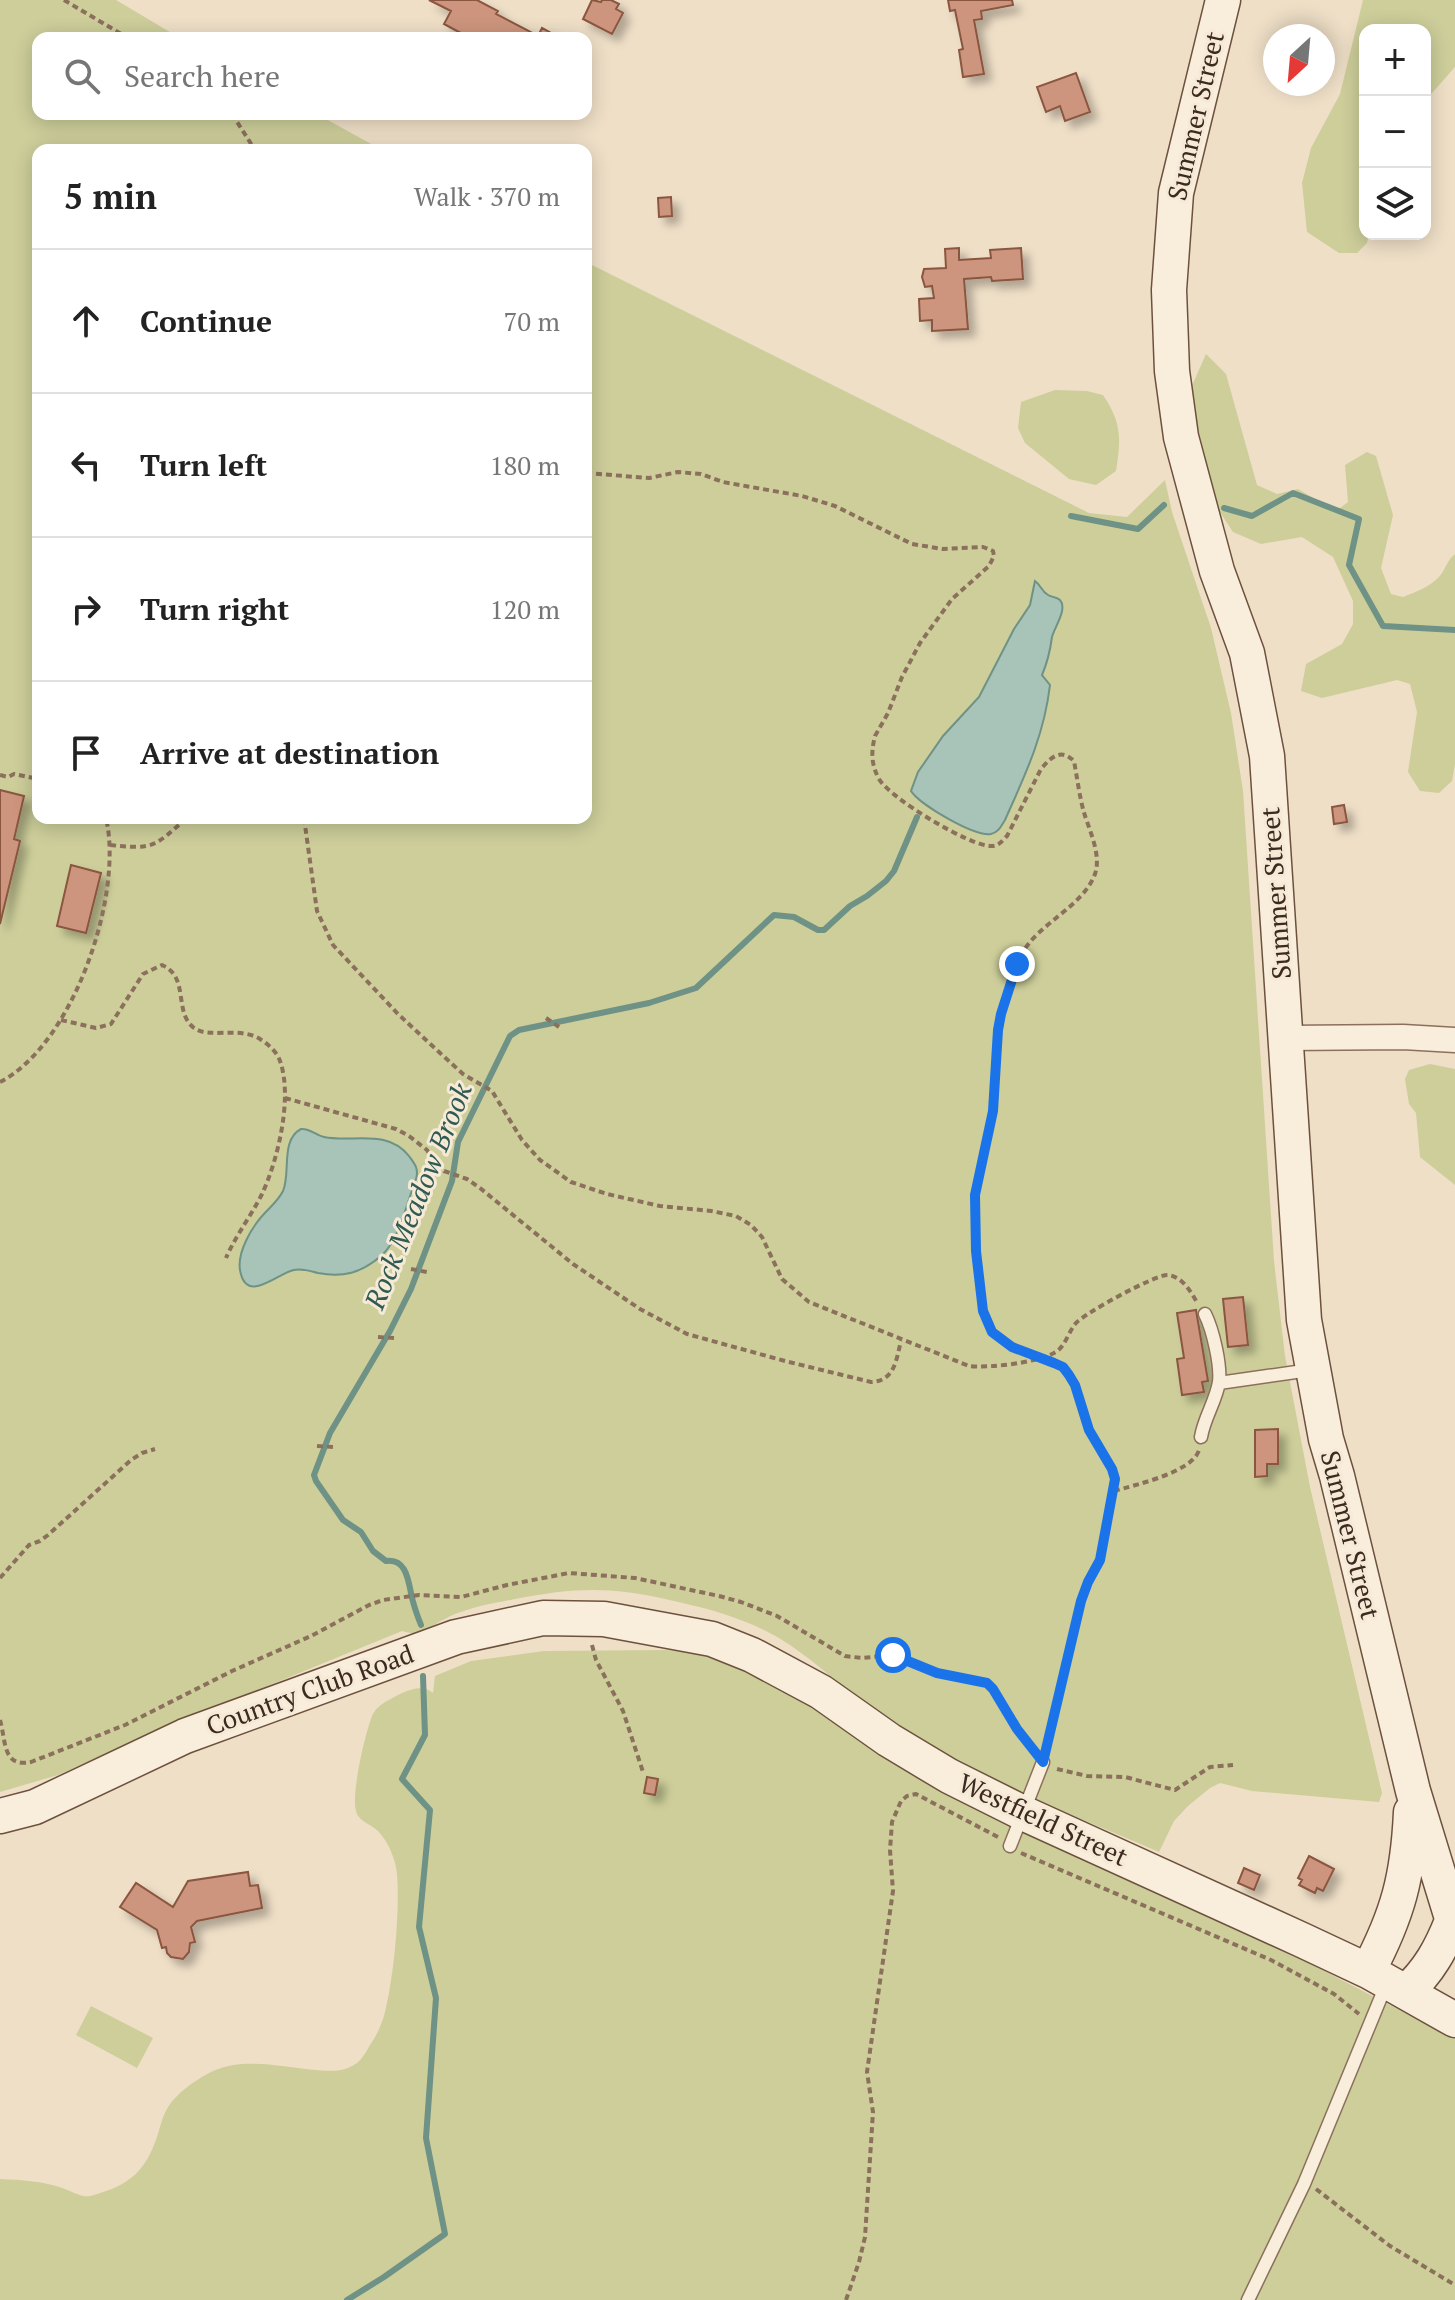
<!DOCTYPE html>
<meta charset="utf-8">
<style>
body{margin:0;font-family:"PT Serif",serif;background:#f6f6f6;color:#222}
.controls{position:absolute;right:24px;top:24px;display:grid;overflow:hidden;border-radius:16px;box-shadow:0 4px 20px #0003}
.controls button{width:72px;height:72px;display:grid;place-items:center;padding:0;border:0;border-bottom:2px solid #e0e0e0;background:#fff;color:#222;font:40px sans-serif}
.compass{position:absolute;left:1263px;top:24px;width:72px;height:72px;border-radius:50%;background:#fff;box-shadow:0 4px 20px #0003;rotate:206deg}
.stop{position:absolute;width:24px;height:24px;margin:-18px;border:6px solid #1a73e8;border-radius:50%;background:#fff}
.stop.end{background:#1a73e8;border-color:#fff;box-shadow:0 2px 8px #0008}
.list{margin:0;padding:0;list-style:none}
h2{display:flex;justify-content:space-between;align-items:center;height:104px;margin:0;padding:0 32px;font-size:34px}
h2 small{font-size:26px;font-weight:400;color:#767676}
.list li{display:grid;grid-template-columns:52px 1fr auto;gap:24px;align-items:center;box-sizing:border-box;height:144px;padding:0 32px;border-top:2px solid #e0e0e0}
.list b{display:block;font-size:30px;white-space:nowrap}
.list em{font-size:26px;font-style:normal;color:#767676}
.icon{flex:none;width:44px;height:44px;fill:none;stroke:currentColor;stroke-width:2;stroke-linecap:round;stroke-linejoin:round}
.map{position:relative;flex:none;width:1455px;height:2300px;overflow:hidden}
.search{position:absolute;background:#fff;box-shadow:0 4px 20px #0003;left:32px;top:32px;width:560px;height:88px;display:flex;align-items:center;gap:20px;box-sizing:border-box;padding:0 28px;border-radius:16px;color:#767676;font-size:30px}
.panel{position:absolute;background:#fff;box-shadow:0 4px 20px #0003;left:32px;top:144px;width:560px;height:680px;border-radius:16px}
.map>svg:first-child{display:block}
</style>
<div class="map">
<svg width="1455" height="2300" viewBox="0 0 1455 2300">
<defs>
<filter id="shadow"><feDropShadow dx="7" dy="7" stdDeviation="4" flood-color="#0004"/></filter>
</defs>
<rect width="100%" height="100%" fill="#efdfc7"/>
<path fill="#cdce9a" d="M0,0H116L180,38H38V114H317L382,150H38V818H586V262L1089,513L1127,517L1165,480L1172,512L1211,628L1231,713L1243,791L1274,1261L1285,1356L1310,1487L1382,1793L1379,1802L1252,1791L1220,1783L1210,1788L1188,1806L1174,1821L1159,1852C1081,1818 994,1785 921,1744C873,1717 835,1676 790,1645C754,1620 707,1608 665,1599C609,1586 571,1588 515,1599C501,1602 487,1604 473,1608C464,1611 453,1614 445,1619C425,1628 426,1638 402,1631L152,1733L58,1775L0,1792Z
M1363,0H1455V67L1425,101V30H1365V234H1369L1367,243L1357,253H1339L1307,232L1302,183L1311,148L1340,94Z
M1206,354L1226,374L1257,485L1277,494L1298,489L1336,511L1348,502L1345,465L1367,452L1376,456L1393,515L1381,568L1391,594L1403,597C1416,592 1429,587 1439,577C1446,569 1447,560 1455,554V764L1452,781L1439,793L1420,791L1408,772L1417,712L1410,684L1397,680L1322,698L1301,691L1306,664L1342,644L1353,624V601L1333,557L1302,537L1261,544L1233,532L1206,491L1190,390Z
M1055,390L1087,391L1103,395C1122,423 1121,439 1116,471L1096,485L1069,479L1025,443L1018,428L1021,402Z
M1430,1064L1455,1069V1185L1420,1157L1416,1113L1409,1104L1405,1079L1409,1070Z
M666,1650L692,1652L743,1669L1455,2039V2300H0V2179C22,2180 44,2181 65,2189C76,2193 83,2199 94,2195C129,2185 145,2172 157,2137C160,2128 162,2117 167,2109C176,2093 197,2079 213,2071C245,2057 281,2067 315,2070C325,2071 341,2072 350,2067C360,2063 365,2054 370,2045C377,2035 382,2024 385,2012C394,1976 400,1911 397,1874C396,1860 388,1841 378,1831C371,1824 358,1821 356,1811C351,1794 365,1734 372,1716C374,1710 382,1703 389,1700C402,1693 420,1682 433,1693L435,1676L471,1661L544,1651Z
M91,2006L153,2038L137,2068L76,2035Z"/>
<path fill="#a8c3b8" stroke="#6e9285" stroke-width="2" d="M1035,581C1041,585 1041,591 1048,595C1051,597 1057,597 1060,600C1068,609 1054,628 1052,637C1050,652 1048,661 1042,675L1050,685C1044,736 1025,775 1005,820C1001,826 999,832 991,834C975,837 920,805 911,791L918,772L943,736L979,697L1014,629L1030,605Z
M301,1129C310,1128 315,1135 324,1137C353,1143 387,1128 409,1156C415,1164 419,1169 416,1179C407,1202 399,1241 381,1256C361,1273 343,1278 318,1273C310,1271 302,1268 294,1270C279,1272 246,1306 240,1270C237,1252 252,1227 263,1215C270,1207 278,1201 283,1191C291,1173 280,1140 301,1129Z"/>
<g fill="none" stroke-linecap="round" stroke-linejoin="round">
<path stroke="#6e9285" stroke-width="6" d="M1224,508L1252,516L1293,493L1359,519L1349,565L1383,626L1455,630
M1071,516L1138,529L1164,505
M421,1625C417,1615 413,1604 411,1593C408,1578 405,1558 386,1561L373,1551L361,1532L343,1520L316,1481L314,1475L330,1433L390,1331L411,1289L452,1181L458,1142L510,1036L519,1030L649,1003L696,988L774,915L794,917L818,930H824L850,906L867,896L886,881L894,871L917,817
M347,2300L384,2277L445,2234L426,2138L436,1998L419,1927L430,1810L402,1779L425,1735L423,1676"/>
</g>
<path fill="#cd957d" stroke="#8b5641" stroke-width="2" filter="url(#shadow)" d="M429,0H477L498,11L496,14L538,36L542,28L560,38H470L444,24L451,11Z
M592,0L601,2L602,0H611L619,4L616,9L623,13L612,34L583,19Z
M948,0H1012L1013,5L981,11L982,19L974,20L984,74L963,77L959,50L963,49L955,10L950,11Z
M1076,73L1090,112L1065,121L1060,106L1046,112L1037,87Z
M671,197L672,216L659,217L658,198Z
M959,248V260L991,258L990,250L1021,248L1023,279L992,281L991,277L964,279L968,329L932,331V320L920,321L919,299L934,298L932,286L925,287L922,277L924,269L946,268L945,249Z
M0,790L24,796L14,839L20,841L0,924Z
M1344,805L1347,822L1334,824L1332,807Z
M71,865L101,873L86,933L57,926Z
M1243,1297L1248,1345L1228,1347L1223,1299Z
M1196,1310L1208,1381L1202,1382L1204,1392L1182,1395L1177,1359L1184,1358L1177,1313Z
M1278,1429V1464H1267V1476L1255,1477V1430Z
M647,1777L658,1779L655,1795L644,1793Z
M1309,1856L1334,1869L1323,1891L1317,1888L1315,1893L1299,1885L1302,1880L1298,1878Z
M1244,1868L1260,1875L1254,1890L1238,1883Z
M248,1872L250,1886L258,1885L262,1908L197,1921L191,1927L195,1942L190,1943L189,1952L183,1959L171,1957L167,1953L166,1947L162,1948L157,1930L120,1907L136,1883L173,1907L188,1881Z"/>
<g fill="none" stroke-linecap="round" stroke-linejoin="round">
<defs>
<path id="lane" d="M1219,1383L1310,1370
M1201,1437C1204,1418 1216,1401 1219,1382C1221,1365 1213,1330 1205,1314
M1010,1846L1043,1762
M1248,2300L1304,2184L1386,1985"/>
<path id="street" d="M1286,1038L1403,1037L1455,1040"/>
<path id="secondary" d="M1223,0L1176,193L1169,290L1172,371L1181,437L1217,571L1247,653L1267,756L1304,1320L1326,1439L1337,1476L1413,1791L1455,1928
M0,1816L35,1807L185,1736L456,1637L543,1618L604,1619L712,1639L752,1655L821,1692L889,1740L949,1776L1023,1813L1302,1940L1368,1971L1455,2020
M1368,1971C1398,1914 1408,1877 1411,1812
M1406,1992C1429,1971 1441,1949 1452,1921"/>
</defs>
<use href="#lane" stroke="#8b705c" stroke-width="15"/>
<use href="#street" stroke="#8b705c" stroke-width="27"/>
<use href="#secondary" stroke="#6d513f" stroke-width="37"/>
<path stroke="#8b705c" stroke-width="4" stroke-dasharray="6 4" stroke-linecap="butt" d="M64,0L128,38
M232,114L255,150
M586,473L649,478L678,472L701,474L723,482L802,496L835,506L912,544L943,549L983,547L993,551L994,556L989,566L952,599L920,643L902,677L888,713L875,736C871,752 871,764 879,779C890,798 970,847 992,846C999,846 1002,841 1007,836L1041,769C1051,757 1061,748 1074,761C1077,777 1079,793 1083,809C1088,828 1102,854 1095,874C1083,907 1037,924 1022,954C996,1003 998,1056 993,1109C991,1137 980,1164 975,1192C970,1221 976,1253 980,1283C982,1293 982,1303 984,1313C994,1357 1039,1346 1065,1370C1081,1385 1081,1411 1089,1431C1096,1448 1109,1461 1115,1479L1100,1560L1084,1590L1081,1601L1047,1748
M0,775L8,777L14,774L38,779
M304,818L317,911L333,945L398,1014L440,1053L463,1074L492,1091L522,1140L540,1160L571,1182L607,1194L660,1206L711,1211L736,1216L751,1225L762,1237L782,1279L809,1302L969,1366C992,1368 1034,1363 1054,1353C1065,1348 1068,1332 1076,1323C1085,1313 1156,1274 1168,1275C1183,1277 1191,1292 1198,1304
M110,845C156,850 154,846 187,818
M546,1018L559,1027
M61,1020L96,1028L111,1024L143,974L162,965C190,977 173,1012 194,1028C209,1039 239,1026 260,1039C268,1044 277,1052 280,1061C293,1097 278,1160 262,1194C251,1216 236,1235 226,1258
M0,1082C73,1045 124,895 106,818
M285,1098L396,1129L409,1136L427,1150L435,1163L444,1171L467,1179L480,1188L573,1264L640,1309L687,1334L785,1361L871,1382C895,1381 896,1360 901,1341
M411,1269L427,1272
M378,1337L394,1338
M317,1446L333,1447
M1114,1491C1135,1485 1193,1472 1199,1450
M0,1578L29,1545L40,1541L48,1535L131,1460L142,1453L155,1449
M592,1645L596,1660L623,1711L643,1772
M0,1720C6,1740 2,1768 31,1762L125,1725L232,1671L311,1636L369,1605L383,1600L419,1595L461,1597L507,1585L569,1573L635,1578L719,1596L741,1602L777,1616L845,1656L862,1658L893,1655L937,1673L980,1680L993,1689L1017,1729L1035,1752
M1057,1769L1087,1776L1125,1777L1175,1790L1210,1767L1233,1765
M1021,1853L1271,1960L1334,1994L1359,2014
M1316,2189L1390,2246L1455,2285
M846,2300L859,2262L865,2237L873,2112L867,2072L893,1891L890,1850L892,1822L901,1801L907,1796L916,1794L998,1837"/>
<use href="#lane" stroke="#f9eddb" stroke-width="12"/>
<use href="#street" stroke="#f9eddb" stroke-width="24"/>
<use href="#secondary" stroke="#f9eddb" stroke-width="34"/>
</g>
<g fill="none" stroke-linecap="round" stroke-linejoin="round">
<path stroke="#1a73e8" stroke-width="10" d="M893,1655L937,1673L987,1683L993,1689L1017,1729L1043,1762L1081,1601L1088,1582L1100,1560L1115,1479L1112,1469L1089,1430L1075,1385L1069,1375L1063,1367L1054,1363L1012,1347L992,1332L983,1311L976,1251L975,1195L993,1111L998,1030L1001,1014L1017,964"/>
</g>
<g text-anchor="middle" stroke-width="6" stroke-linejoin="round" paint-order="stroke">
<g font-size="26" fill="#3b2a20" stroke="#f6ead7">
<text transform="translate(1196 116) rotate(-77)" y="9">Summer Street</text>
<text transform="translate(1276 893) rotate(-94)" y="9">Summer Street</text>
<text transform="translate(1350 1535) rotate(76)" y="9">Summer Street</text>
<text transform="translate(310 1690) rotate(-20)" y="9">Country Club Road</text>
<text transform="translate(1043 1820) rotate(25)" y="9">Westfield Street</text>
</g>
<g font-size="28" font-style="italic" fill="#2f5b53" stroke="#f6ead7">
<text transform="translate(418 1196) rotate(-68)" y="10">Rock Meadow Brook</text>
</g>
</g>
</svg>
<div class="controls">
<button>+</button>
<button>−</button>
<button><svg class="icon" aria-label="layers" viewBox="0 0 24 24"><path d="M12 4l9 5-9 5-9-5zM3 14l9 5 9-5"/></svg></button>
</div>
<svg class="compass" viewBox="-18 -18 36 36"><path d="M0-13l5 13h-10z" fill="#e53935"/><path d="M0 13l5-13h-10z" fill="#767676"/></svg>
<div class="stop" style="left:893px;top:1655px"></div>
<div class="stop end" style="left:1017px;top:964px"></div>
<div class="search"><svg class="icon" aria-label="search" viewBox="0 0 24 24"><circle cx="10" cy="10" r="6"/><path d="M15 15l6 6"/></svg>Search here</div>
<section class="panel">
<h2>5 min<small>Walk · 370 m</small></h2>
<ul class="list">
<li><svg class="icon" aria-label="ahead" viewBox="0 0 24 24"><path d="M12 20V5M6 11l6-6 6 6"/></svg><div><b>Continue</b></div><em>70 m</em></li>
<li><svg class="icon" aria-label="left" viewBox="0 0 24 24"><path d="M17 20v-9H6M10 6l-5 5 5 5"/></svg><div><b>Turn left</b></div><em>180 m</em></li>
<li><svg class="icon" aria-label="right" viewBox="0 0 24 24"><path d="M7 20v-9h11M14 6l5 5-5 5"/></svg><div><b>Turn right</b></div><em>120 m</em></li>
<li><svg class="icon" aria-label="arrive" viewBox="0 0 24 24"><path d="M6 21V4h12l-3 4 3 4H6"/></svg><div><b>Arrive at destination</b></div></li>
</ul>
</section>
</div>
